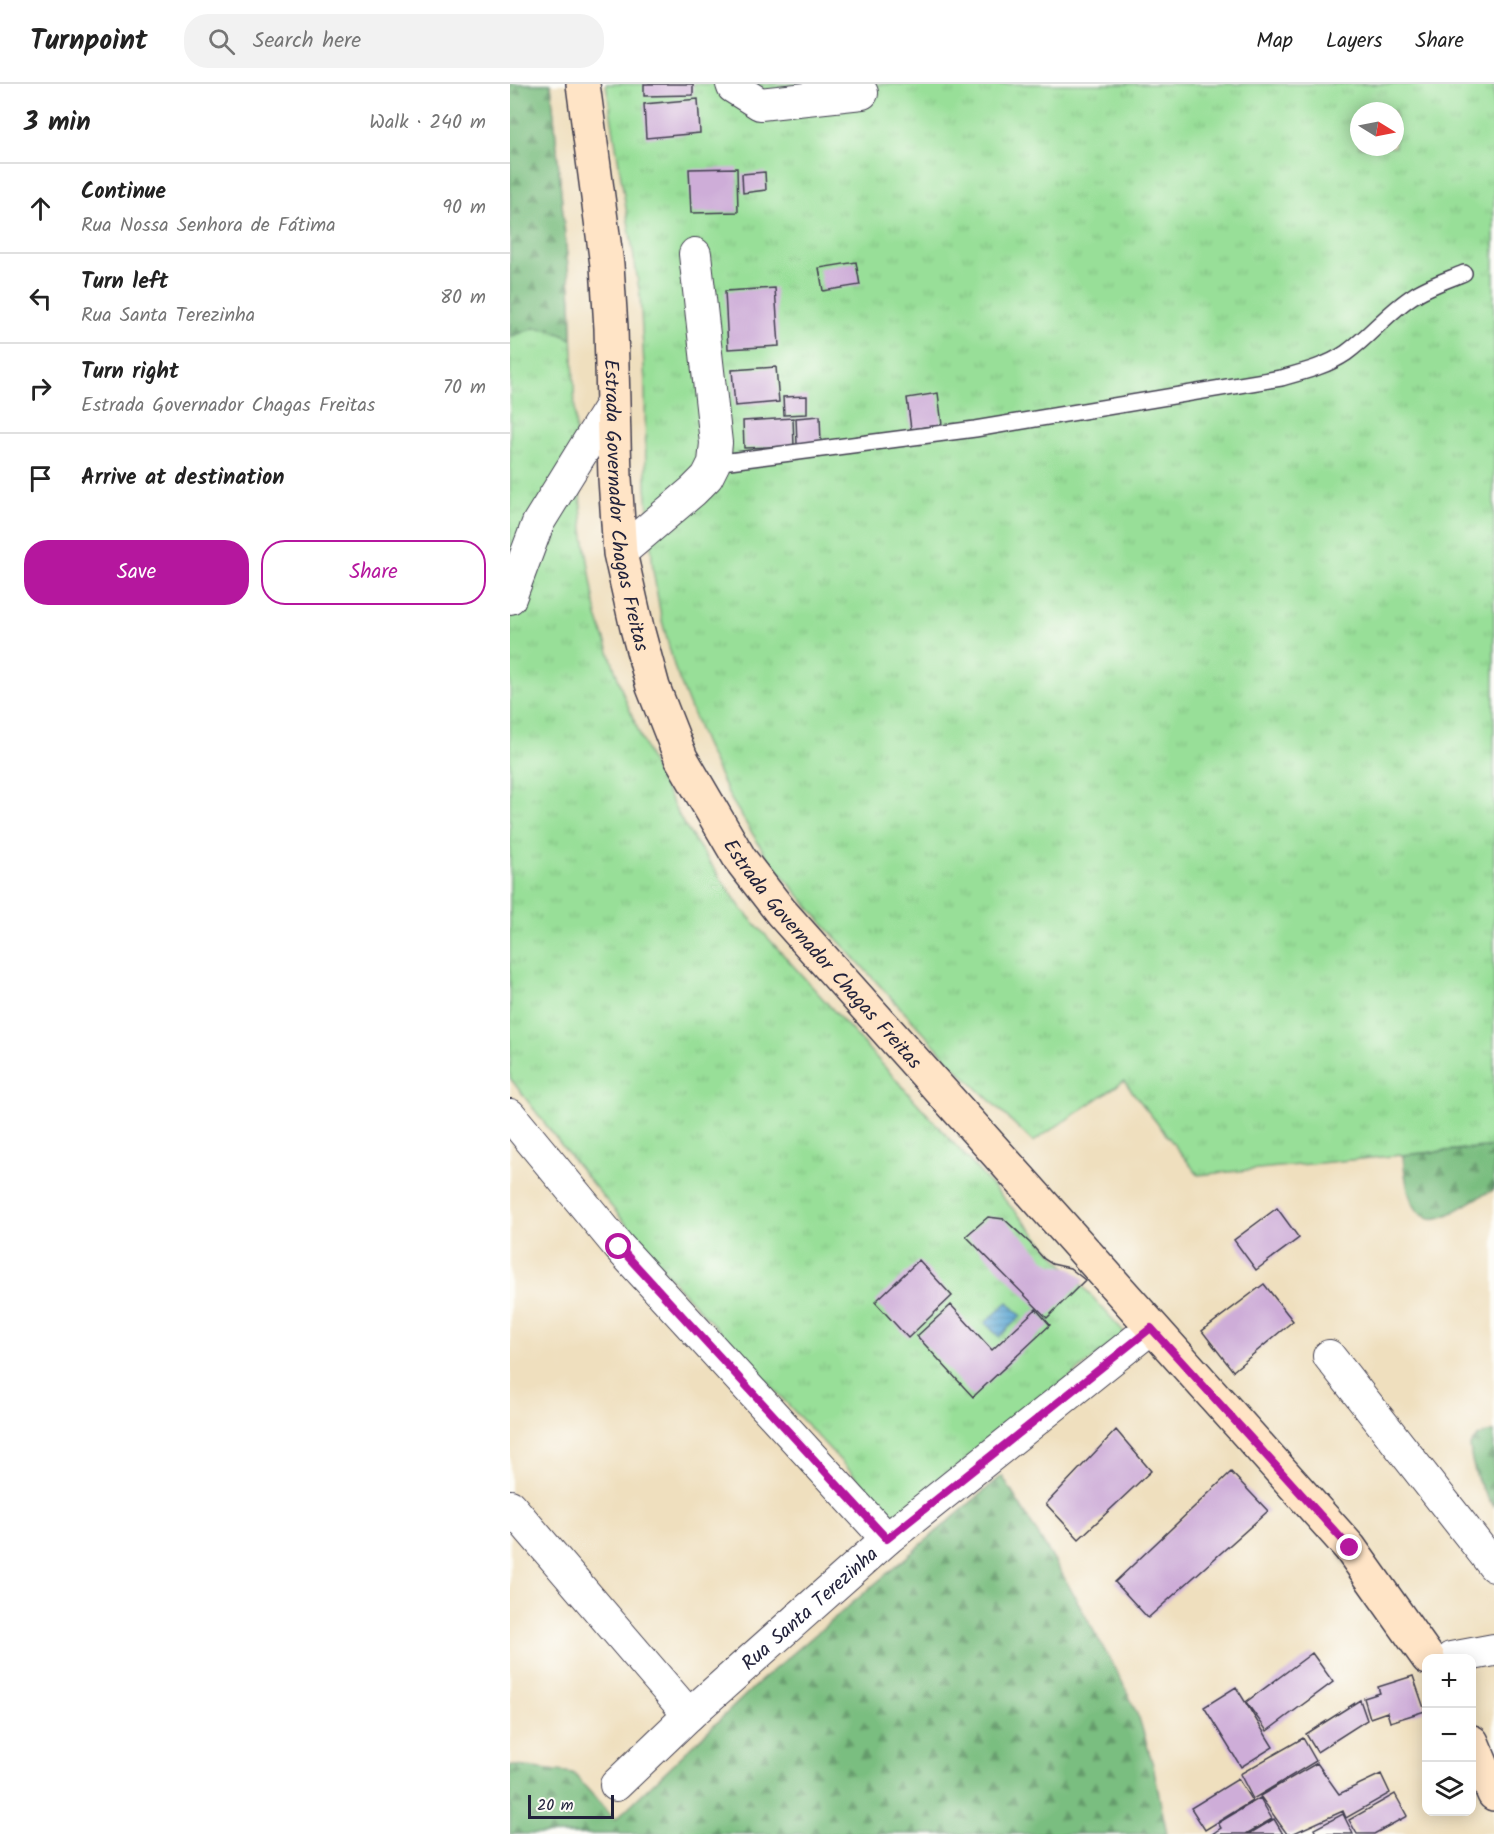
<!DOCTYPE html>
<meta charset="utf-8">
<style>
body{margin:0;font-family:Kalam,sans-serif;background:#f2f2f2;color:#222}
.controls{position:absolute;right:18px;bottom:18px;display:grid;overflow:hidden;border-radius:12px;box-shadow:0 3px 15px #0003}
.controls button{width:54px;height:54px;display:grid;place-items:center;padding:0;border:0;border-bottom:2px solid #e0e0e0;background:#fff;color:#222;font:30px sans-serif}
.compass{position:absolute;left:840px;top:18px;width:54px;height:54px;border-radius:50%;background:#fff;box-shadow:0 3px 15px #0003;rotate:100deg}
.scale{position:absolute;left:18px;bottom:15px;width:86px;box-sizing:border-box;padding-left:6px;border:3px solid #22223b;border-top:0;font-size:16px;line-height:21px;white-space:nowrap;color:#22223b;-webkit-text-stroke:4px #fdfcf7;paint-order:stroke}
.stop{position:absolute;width:18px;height:18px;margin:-14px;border:4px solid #b5179e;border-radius:50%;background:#fff}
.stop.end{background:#b5179e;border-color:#fff;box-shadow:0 2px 6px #0008}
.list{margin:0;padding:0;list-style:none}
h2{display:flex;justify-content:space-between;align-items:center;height:78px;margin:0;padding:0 24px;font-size:26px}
h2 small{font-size:20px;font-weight:400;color:#767676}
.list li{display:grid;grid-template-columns:39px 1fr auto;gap:18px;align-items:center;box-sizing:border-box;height:90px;padding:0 24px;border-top:2px solid #e0e0e0}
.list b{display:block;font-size:22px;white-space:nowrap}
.list p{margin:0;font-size:20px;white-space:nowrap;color:#767676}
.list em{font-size:20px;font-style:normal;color:#767676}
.actions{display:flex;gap:12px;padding:18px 24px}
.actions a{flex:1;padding:14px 0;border:2px solid #b5179e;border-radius:24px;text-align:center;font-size:21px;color:#b5179e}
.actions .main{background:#b5179e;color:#fff}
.icon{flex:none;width:33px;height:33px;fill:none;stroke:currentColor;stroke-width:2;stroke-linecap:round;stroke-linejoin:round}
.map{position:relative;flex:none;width:984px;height:1750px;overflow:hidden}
header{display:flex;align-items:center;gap:36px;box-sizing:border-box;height:84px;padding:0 30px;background:#fff;border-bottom:2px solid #e0e0e0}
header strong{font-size:28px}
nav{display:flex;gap:33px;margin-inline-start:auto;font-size:21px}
.search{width:420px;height:54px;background:#f2f2f2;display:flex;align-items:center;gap:15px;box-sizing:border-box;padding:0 21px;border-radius:24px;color:#767676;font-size:22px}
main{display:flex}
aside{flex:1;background:#fff}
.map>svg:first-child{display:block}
</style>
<header>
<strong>Turnpoint</strong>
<div class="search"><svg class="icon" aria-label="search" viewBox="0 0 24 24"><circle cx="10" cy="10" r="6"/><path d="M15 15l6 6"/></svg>Search here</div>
<nav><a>Map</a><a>Layers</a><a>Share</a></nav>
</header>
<main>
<aside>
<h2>3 min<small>Walk · 240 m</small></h2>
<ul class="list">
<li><svg class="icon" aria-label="ahead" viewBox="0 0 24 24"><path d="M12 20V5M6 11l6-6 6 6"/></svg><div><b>Continue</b><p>Rua Nossa Senhora de Fátima</p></div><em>90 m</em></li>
<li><svg class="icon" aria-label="left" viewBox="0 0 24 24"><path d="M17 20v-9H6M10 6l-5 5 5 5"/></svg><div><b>Turn left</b><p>Rua Santa Terezinha</p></div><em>80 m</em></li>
<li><svg class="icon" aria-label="right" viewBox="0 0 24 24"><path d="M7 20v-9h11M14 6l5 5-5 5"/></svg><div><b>Turn right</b><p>Estrada Governador Chagas Freitas</p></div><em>70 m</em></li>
<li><svg class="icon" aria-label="arrive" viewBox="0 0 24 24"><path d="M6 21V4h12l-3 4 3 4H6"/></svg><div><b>Arrive at destination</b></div></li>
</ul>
<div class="actions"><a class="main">Save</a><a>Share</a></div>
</aside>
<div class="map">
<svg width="984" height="1750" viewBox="0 0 984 1750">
<defs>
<pattern id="grass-tufts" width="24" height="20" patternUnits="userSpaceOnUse" patternTransform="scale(1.5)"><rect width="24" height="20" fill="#98df98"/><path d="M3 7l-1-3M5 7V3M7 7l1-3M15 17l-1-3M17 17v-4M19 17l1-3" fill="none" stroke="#83bf84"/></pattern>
<pattern id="forest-firs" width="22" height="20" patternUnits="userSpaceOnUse" patternTransform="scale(1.5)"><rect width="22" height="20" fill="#7abe80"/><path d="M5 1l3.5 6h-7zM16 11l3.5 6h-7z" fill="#649a6a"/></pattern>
<pattern id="water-rules" width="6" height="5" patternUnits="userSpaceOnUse" patternTransform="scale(1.5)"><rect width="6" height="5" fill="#5ca7d4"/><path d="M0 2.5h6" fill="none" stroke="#4c88ad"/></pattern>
</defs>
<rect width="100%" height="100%" fill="#fdfcf7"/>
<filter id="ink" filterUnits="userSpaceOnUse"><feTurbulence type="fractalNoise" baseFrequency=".0167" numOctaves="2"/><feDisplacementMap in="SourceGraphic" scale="12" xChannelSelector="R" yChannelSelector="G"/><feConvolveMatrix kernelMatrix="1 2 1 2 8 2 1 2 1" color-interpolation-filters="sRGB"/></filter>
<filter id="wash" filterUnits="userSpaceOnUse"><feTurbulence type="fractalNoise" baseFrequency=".008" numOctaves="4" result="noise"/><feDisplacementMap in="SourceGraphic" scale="24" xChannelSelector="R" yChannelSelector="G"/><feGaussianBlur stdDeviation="1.35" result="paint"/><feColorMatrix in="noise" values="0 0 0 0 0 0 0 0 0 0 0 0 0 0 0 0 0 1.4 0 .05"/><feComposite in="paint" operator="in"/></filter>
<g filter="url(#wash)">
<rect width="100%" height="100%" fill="#efdfbe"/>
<path fill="url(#grass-tufts)" stroke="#5d806a" stroke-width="1.5" fill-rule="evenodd" d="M0,0H41L61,217L66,356L73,446L87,532L114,612L143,682L174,741L231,824L615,1249L384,1434L171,1206L66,1080L0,994Z
M96,0H984V1062L688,1091L614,997L523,1058L444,982L314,841L257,773L219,712L194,658L165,585L151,533L143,486L136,403L135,300L130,211ZM849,27H885V63H849Z"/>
<path fill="url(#forest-firs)" stroke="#4e705e" stroke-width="1.5" d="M0,0H41L61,217L62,255L39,245L24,244L0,253Z
M984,1063V1106C967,1112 955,1123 939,1130C900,1150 895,1097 893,1071Z
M984,1348V1422C969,1403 962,1386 960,1362C966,1352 972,1349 984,1348Z
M492,1392L551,1488L615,1603L630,1637L643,1681L657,1750H0V1681L63,1689L105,1736L247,1600Z"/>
<path fill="url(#water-rules)" stroke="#3f6488" stroke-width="1.5" d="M498,1218L511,1232L489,1253L475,1239Z"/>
<g id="blocks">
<path fill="#ceadd8" d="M134,0H183V11L134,12Z
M188,15L190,49L136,54L134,20Z
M227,84L228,128L181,129L179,85Z
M255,88L256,106L233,109L232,90Z
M346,178L350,201L313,207L309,184Z
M265,204L269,262L218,265L215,207Z
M266,283L269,318L225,322L222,286Z
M428,309L432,341L401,345L397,314Z
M297,312V330L274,331L273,313Z
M310,332L311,359L287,360L286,334Z
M283,334L284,362L234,364L233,337Z
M767,1124L789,1154L746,1186L724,1156Z
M478,1133L494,1135L520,1159L534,1175L542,1180L560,1184L575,1196L537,1234L456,1152Z
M409,1176L442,1212L398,1254L365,1218Z
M754,1200L783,1237L723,1287L692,1247Z
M441,1221L482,1266L526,1225L540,1241L463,1313L407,1252Z
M606,1346L641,1387L569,1455L536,1420Z
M721,1388L758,1427L638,1534L605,1498Z
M802,1569L823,1598L757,1647L736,1618Z
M903,1592L915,1627L880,1638L877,1628L860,1634L854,1614L870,1609L868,1603Z
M726,1603L763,1663L731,1683L694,1623Z
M850,1616L857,1636L807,1668L796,1650Z
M793,1654L806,1677L743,1715L730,1690Z
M807,1679L829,1710L871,1690L880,1709L836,1734L833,1727L782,1750H777L750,1712Z
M728,1695L742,1717L695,1746L681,1724Z
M885,1710L897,1732L864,1750H847L839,1736Z
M750,1714L762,1735L736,1750H702L711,1744L708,1739Z
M833,1730L843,1750H806L804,1745Z
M764,1735L773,1750H739Z"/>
</g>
</g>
<g filter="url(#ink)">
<use href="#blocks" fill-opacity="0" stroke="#413e4f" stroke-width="1.5"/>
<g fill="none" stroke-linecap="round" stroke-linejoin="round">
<defs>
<path id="service" d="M204,379L465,345L771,294C793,288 817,282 836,269C860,252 878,228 903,212C918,202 937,196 954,189"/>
<g id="minor">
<path d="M222,0L223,3L250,20L352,9"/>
<path d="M110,469L183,407L197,393L204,379L206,359L185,170"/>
<path d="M0,514L28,439L103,318"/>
<path d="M0,1031L109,1163L377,1455"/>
<path d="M819,1272L984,1482"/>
<path d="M0,1422L179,1631"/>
<path d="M941,1574L984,1566"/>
<path id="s1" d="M106,1701L179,1631L377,1455L641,1244"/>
</g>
<g id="secondary">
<path id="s2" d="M73,0L97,181L101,244L105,394L110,469L127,544L143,603L171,674L230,775L271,828L840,1464L918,1574"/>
<path d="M962,1658L984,1710"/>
</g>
</defs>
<use href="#service" stroke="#413e4f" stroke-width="18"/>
<use href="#minor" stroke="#413e4f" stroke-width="34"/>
<use href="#secondary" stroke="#413e4f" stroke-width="36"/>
<use href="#service" stroke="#fff" stroke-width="15"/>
<use href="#minor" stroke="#fff" stroke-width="32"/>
<use href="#secondary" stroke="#ffe4c6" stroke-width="33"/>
</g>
</g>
<g fill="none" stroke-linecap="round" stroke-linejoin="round" filter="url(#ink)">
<path stroke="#b5179e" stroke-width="8" d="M109,1163L377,1455L641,1244L840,1464"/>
</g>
<g text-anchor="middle" stroke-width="4.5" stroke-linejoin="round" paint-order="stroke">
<g font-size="20" fill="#22223b" stroke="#fdfcf7">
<text dy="7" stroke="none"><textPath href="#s2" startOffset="424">Estrada Governador Chagas Freitas</textPath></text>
<text dy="7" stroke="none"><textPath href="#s2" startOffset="928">Estrada Governador Chagas Freitas</textPath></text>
<text dy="7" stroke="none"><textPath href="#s1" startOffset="262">Rua Santa Terezinha</textPath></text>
</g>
</g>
</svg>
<div class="controls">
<button>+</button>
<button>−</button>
<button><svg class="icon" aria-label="layers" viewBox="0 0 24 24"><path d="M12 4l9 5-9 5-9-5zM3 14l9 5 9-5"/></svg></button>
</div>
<svg class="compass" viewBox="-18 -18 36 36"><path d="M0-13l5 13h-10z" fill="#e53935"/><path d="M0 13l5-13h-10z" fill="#767676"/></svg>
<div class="scale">20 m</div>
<div class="stop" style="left:109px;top:1163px"></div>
<div class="stop end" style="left:840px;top:1464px"></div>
</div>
</main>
